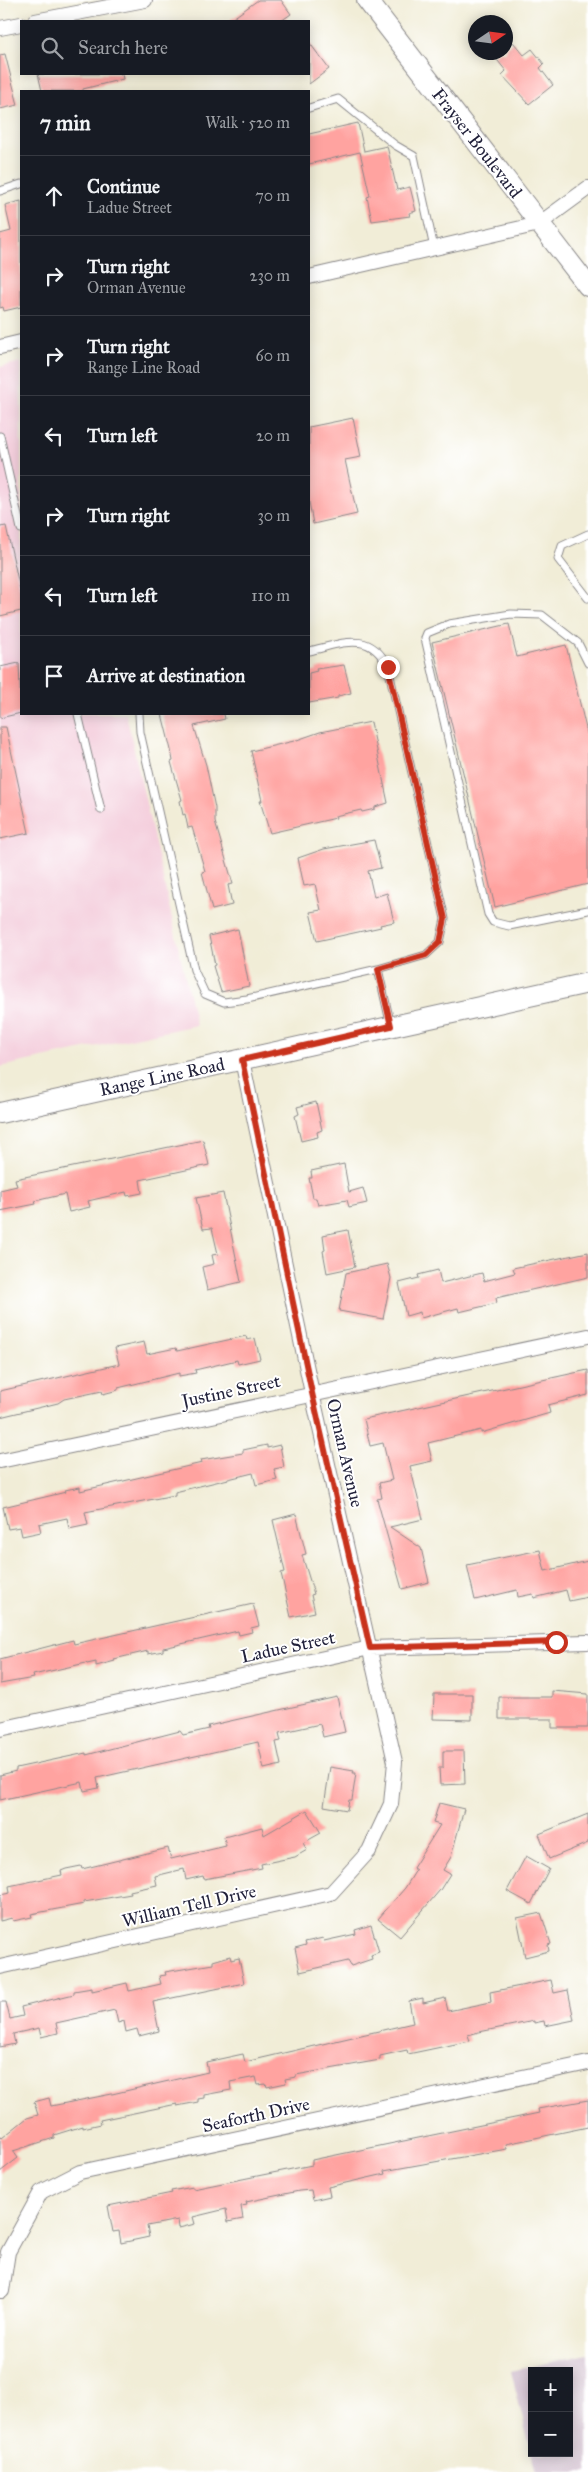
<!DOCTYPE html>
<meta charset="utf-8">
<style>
body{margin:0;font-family:"IM FELL Great Primer",serif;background:#242831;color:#f1f3f6}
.controls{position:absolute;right:15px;bottom:15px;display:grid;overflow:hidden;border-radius:0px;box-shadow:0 2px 12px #0003}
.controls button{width:45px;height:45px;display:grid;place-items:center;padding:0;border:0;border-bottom:1px solid #363941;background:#171b24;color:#f1f3f6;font:25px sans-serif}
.compass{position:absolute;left:468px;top:15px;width:45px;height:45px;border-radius:50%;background:#171b24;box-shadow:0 2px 12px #0003;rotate:77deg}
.stop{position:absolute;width:15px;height:15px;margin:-11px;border:4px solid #c8321e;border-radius:50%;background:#fff}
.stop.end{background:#c8321e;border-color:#fff;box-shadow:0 1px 5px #0008}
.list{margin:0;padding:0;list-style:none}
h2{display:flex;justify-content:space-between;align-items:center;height:65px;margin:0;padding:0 20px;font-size:21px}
h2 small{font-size:16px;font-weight:400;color:#9ea1a6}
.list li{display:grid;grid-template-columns:32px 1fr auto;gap:15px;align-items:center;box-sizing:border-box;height:80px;padding:0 20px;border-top:1px solid #363941}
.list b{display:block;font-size:19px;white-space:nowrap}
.list p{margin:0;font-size:16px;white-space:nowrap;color:#9ea1a6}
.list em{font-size:16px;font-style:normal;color:#9ea1a6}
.icon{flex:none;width:28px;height:28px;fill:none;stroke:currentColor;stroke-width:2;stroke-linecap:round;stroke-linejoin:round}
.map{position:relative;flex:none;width:588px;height:2472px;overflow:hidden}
.search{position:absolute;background:#171b24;box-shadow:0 2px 12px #0003;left:20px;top:20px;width:290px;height:55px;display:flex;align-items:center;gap:12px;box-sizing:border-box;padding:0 18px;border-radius:0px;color:#9ea1a6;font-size:19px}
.panel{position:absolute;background:#171b24;box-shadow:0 2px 12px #0003;left:20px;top:90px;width:290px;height:625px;border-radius:0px}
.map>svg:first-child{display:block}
</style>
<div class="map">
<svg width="588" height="2472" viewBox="0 0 588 2472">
<rect width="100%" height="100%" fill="#fff"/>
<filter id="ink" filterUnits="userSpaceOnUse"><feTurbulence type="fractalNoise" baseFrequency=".02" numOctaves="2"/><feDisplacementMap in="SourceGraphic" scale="10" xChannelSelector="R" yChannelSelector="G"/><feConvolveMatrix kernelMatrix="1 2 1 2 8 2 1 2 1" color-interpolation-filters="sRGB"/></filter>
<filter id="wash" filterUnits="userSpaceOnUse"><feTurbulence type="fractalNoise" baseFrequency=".0096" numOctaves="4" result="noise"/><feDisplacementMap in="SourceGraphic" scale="20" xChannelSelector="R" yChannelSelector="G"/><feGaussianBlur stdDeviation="1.12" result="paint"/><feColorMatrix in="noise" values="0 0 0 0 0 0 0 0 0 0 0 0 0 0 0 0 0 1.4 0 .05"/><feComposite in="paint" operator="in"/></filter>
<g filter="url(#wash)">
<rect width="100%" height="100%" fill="#f1edd7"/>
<path fill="#f4cfdd" d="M21,362V714H126L196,1025L0,1067V367Z"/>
<path fill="#d0bdcd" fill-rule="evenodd" d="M588,2354V2472H536L511,2371ZM532,2371H569V2453H532Z"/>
<g id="blocks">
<path fill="#ffa3a0" d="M258,0H281L291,14L281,21H229Z
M309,42L329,69L309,84Z
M513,42L524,55L532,49L544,64L540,68L553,85L529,104L502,75L506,71L494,56L499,52H506V47Z
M5,54L18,105L0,109V55Z
M38,74H122L123,79L83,89V91H42Z
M358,123L364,151L387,146L397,190L410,187L416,211L409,213L410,216L372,221L367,197L370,196L360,152L309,164V134Z
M21,201V307L4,311L3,307L0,308V234L11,231L5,205Z
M353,418L361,457L345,460L357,514L313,524L309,502V427Z
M6,526L21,594V611L0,616V527Z
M509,624L517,657L566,645L588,737V884L495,907L432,642Z
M19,663L21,713L0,718V667Z
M344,665L351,693L338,696V698L309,703V673L317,671L316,669Z
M162,714H224L225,719L194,726L206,765L215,808V822L233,884L228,885L232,905L212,910L202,872L205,871L192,827L188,828L185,814L183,815L180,801L182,800L171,762L173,761L171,750Z
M371,722L388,803L375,807V809L362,812L361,810L335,816L336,818L270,833L260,801H262L251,751L294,741L320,732Z
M0,727H6L29,833L0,839Z
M374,840L381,868L368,871L374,897L387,893L394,922L380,925L381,927L317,941L310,912L321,910L315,884L304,886L298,858L324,849Z
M238,929L249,986L221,992L213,966L215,965L209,936Z
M316,1102L322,1130L317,1132L318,1137L301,1141L295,1116L299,1114L297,1107Z
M203,1140L209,1165L140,1180L142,1193L127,1196L126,1192L88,1201L90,1207L69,1212L65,1194L35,1201L36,1204L0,1211V1190L17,1186L15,1179Z
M344,1164L349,1192L363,1188L367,1203L349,1207L347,1200L318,1205L316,1198H313L309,1178H312L311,1171Z
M223,1193L241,1282L207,1290L202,1267L214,1264L212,1255L218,1254L212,1228L203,1229L196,1198Z
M348,1230L355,1267L327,1273L323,1251L325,1250L323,1235Z
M588,1252V1277L496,1298L497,1303L459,1312L458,1308L421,1318L420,1312L406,1316L399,1283L419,1278L418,1275L438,1270L441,1283L482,1273L484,1281L515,1273L513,1268Z
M387,1264L391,1278L383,1319L339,1311L346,1273Z
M246,1336L247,1340L255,1338L260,1359L238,1364L237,1360L195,1370L196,1373L179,1376V1373L118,1388V1390L103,1394L102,1391L64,1399L58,1403L0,1417V1391L119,1364L115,1348L144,1342L147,1354L176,1348L177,1351Z
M588,1370V1395L548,1405L550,1413L481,1433V1430L428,1443L432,1461L410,1466L423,1519L390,1527L421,1548L429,1582L402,1589L377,1499L382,1498L379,1483L392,1480L383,1443L370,1446L364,1419Z
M267,1445V1448L280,1445L284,1467L274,1469L277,1480L256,1485L253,1473L175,1492V1495L85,1512L88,1525L69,1529L67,1518L39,1524L41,1532L22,1536L20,1527L8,1529L3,1507L66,1492L65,1490L80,1487V1491L202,1463L201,1460L243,1453V1450Z
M296,1514L306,1554L302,1555L314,1594L311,1595L315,1612L291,1617L281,1573L285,1572L273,1520Z
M540,1550L545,1571L588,1561V1597L569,1601L566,1590L534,1598L533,1594L518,1597L517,1590L475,1600L467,1565Z
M253,1604L259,1626L251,1628L252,1632L239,1635L238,1631L168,1647L163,1648V1651L148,1654V1651L114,1659L115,1661L96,1666V1662L87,1664L86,1663L33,1675L34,1678L0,1684V1659L73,1640L74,1644Z
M552,1691L588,1694V1728H552V1719H499V1697H552Z
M434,1694H472V1720L433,1719Z
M337,1697L345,1732L323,1737L320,1724L279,1733L281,1741L276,1742L281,1765L264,1769L258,1742L97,1778L99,1788L84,1791L82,1782L0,1800V1775L16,1771V1768L86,1753V1755L180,1731L183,1735L209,1729L208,1726Z
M443,1751H464L465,1784L440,1785L439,1768H443Z
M330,1767L354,1771L353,1773H356L352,1800H349L347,1810L324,1806Z
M439,1803L464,1809L451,1857L443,1870L450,1874L440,1890L400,1937L378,1919L405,1888L416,1870L413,1868L440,1825L433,1823Z
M307,1810L321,1833L303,1843L307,1850L295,1857L261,1864L262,1868L204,1879L203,1876L186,1880L184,1869L155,1876L157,1885L130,1891L131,1894L84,1902V1904L31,1914L32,1917L13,1921L12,1918L0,1921V1895L10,1893L9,1886L62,1875L61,1871L66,1869L81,1866L82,1869L168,1848L171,1859L226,1846L224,1837L262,1827L264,1835Z
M588,1814V1843L549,1859L539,1834Z
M526,1856L549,1869L531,1904L507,1891Z
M541,1913L551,1944L548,1945L549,1951L525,1957L517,1918Z
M371,1925L379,1952L371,1955L372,1959L351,1966L348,1961L300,1972L295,1948L306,1945L305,1942L323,1938L324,1941L356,1934L355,1930Z
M230,1956L231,1960L239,1958L244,1983L153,2002L159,2031L139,2036L137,2029L126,2032L124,2021L118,2023L115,2010L56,2023L58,2033L41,2037L39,2028L13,2034L15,2044L0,2047V2002H6L10,2019L23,2016L21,2007L74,1994V1991L92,1988V1991L127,1983L129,1991L161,1984L159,1976L166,1975L165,1972L213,1964V1961Z
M551,1980L554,1993L568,1990L574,2020L545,2026L544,2021L534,2023V2021L479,2032L468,2035L470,2041L408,2054L407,2050L380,2056V2060L296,2075V2077L285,2079L286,2083L267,2087L266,2084L258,2085L256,2077L230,2082L231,2090L204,2095V2098L198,2099V2102L177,2106V2104L100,2120L101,2124L83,2128V2126L54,2135V2138L13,2151L18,2158L0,2172V2136L2,2138L27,2118L38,2115L34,2102L49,2098L51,2106L112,2094L208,2072L206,2062L243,2054L245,2062L413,2023L409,2001L423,1998V2003L445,1998L448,2011L491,2002L490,1992Z
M588,2100V2127L506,2144L507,2149L384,2171L385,2174L328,2187L330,2196L313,2200L311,2190L299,2191L246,2202L247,2205L241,2206L243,2219L228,2222L226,2209L193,2217L195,2224L179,2228L178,2220L147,2226L149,2237L121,2243L119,2231L113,2232L108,2206L172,2193L171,2191L193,2187V2189L312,2165V2160L539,2113L538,2109Z"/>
</g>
</g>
<g filter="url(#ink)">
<use href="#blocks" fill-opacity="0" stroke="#8a8889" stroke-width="1"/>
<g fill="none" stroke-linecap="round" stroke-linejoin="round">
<defs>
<path id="service" d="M309,108L338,99L395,145L414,156L434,248
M0,191L21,184
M0,436L21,529
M588,534L562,546L558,559L588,598
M309,651C341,644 370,629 388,667L445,919L440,942L426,955L378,969L391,1026
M588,663L578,643L542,615L511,614L449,624L427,633L425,638L488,914L493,922L509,926L588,910
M78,714L101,810
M139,714L140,732L194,970L205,994L224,1002L247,999L378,969"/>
<path id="minor" d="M35,21L145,0
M0,28L21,24
M309,277L539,224L588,188
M0,347L21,342
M0,1461L588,1336
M0,1729L370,1648L588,1642
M0,1967L331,1893L369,1851L391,1804L395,1762L312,1393L242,1060
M0,2291H2L8,2252L41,2192L80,2172L588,2063"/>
<path id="secondary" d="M367,0L588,286
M0,1113L588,983"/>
</defs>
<use href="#service" stroke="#8a8889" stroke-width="9"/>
<use href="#minor" stroke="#8a8889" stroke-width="16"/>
<use href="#secondary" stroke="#8a8889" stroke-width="22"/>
<use href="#service" stroke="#fff" stroke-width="7"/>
<use href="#minor" stroke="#fff" stroke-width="14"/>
<use href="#secondary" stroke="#fff" stroke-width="20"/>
</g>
</g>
<g fill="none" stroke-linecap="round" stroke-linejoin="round" filter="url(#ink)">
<path stroke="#c8321e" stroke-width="6" d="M388,667L445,919L440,942L426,955L378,969L391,1026L242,1060L312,1393L370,1648L556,1642"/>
</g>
<g text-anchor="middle" stroke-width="4" stroke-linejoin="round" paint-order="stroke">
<g font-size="18" fill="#22223b" stroke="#fff">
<text transform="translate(477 143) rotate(52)" y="6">Frayser Boulevard</text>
<text transform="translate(162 1077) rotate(-12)" y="6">Range Line Road</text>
<text transform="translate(231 1391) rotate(-12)" y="6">Justine Street</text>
<text transform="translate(345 1453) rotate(77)" y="6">Orman Avenue</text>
<text transform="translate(288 1647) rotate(-12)" y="6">Ladue Street</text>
<text transform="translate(189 1906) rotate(-13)" y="6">William Tell Drive</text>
<text transform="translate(256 2115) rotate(-12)" y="6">Seaforth Drive</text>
</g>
</g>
</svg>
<div class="controls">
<button>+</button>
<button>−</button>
</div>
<svg class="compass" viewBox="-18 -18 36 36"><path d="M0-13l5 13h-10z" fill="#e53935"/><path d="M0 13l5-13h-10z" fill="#9ea1a6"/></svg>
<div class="stop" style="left:556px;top:1642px"></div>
<div class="stop end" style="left:388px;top:667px"></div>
<div class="search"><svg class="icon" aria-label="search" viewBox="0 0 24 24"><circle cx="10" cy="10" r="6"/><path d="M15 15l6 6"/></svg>Search here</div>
<section class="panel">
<h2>7 min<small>Walk · 520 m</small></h2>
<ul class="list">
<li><svg class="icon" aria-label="ahead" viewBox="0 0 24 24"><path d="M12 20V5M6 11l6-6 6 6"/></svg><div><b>Continue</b><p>Ladue Street</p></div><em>70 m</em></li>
<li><svg class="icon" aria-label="right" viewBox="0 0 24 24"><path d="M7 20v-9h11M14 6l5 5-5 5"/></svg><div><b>Turn right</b><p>Orman Avenue</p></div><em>230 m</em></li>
<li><svg class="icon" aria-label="right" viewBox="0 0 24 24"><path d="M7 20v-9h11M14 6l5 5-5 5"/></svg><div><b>Turn right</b><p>Range Line Road</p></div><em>60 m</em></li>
<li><svg class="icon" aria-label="left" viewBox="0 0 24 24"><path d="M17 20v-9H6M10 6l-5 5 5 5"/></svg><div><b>Turn left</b></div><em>20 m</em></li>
<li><svg class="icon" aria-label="right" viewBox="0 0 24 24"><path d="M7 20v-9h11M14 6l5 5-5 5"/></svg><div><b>Turn right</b></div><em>30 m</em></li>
<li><svg class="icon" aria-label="left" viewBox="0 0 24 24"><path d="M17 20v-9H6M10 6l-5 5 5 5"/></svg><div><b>Turn left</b></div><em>110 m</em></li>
<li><svg class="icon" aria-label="arrive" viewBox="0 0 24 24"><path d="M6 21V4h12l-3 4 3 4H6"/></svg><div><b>Arrive at destination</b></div></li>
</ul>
</section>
</div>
